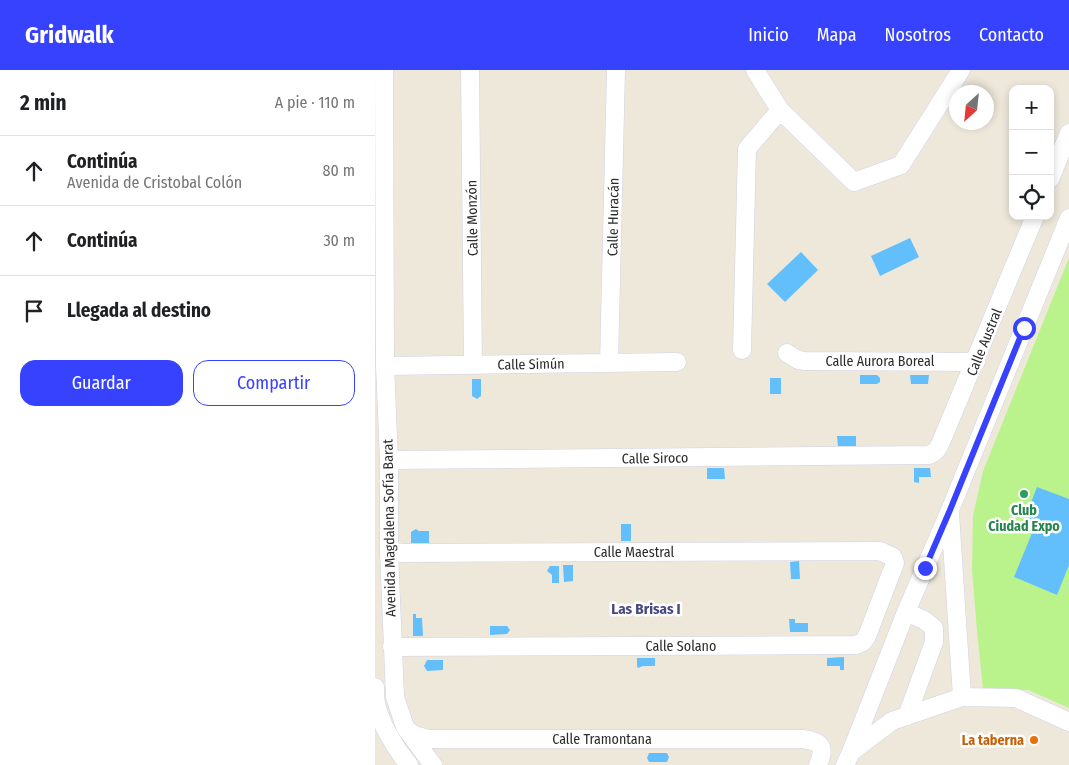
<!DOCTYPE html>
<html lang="es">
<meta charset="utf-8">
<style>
body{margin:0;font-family:"Fira Sans Condensed",sans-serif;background:#f6f6f6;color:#202124}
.controls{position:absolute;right:15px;top:15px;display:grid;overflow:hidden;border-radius:10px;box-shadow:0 2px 8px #0003}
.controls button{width:45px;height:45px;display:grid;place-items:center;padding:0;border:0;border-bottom:1px solid #e0e0e0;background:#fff;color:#202124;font:25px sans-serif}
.compass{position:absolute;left:574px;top:15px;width:45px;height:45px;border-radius:50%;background:#fff;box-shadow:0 2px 8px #0003;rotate:207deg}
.stop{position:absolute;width:15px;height:15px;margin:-11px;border:4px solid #3742ff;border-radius:50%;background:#fff}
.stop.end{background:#3742ff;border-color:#fff;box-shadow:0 1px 5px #0008}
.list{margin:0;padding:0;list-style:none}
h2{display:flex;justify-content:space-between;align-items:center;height:65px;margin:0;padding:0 20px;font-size:21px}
h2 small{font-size:16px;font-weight:400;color:#757577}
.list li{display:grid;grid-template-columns:32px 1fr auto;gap:15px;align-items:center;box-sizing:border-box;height:70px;padding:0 20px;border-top:1px solid #e0e0e0}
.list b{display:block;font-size:19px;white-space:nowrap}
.list p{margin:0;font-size:16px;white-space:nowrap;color:#757577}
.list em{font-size:16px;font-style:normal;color:#757577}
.actions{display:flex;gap:10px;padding:15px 20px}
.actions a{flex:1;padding:11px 0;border:1px solid #3742ff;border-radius:15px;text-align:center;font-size:18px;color:#3742ff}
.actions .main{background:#3742ff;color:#fff}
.icon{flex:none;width:28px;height:28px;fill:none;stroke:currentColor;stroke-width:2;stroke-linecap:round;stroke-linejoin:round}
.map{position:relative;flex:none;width:694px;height:695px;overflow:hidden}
header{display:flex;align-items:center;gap:30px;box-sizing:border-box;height:70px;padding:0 25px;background:#3742ff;color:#fff}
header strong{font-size:24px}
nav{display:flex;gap:28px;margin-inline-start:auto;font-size:18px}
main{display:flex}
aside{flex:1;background:#fff}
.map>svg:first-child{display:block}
</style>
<header>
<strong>Gridwalk</strong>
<nav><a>Inicio</a><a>Mapa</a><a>Nosotros</a><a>Contacto</a></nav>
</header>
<main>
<aside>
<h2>2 min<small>A pie · 110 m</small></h2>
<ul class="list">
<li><svg class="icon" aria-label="ahead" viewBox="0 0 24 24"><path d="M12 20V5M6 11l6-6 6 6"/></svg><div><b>Continúa</b><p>Avenida de Cristobal Colón</p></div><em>80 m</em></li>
<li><svg class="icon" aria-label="ahead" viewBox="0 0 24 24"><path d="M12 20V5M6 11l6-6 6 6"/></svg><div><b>Continúa</b></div><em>30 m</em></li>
<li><svg class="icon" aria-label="arrive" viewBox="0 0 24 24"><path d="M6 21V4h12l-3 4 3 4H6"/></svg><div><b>Llegada al destino</b></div></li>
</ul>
<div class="actions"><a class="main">Guardar</a><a>Compartir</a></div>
</aside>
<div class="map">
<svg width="694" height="695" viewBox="0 0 694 695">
<rect width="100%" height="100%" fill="#eee8db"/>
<path fill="#baf38c" d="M694,188V638L653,620L608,619L602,561L597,500L598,446L608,401Z"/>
<path fill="#63bffb" d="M535,168L544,187L505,206L496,186Z
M426,182L443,200L410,232L392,214Z
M485,305H502L505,308V312L502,314H485Z
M535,305H554L553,314H536Z
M395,308H406V324H395Z
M97,309H106V326L102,329L97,326Z
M462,366H481V376H463Z
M332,398H349L350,409H332Z
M539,398H555L556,407H544V413L539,412Z
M662,417L694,429V495L682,525L639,507L657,463L646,458Z
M246,454H256V471H246Z
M41,459L44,461H54V473H36V462Z
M424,491L425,509H416L415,492Z
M188,495H198V511L189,512Z
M175,496H184V513H177V505L172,501Z
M38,544H41V548H47L48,566H38Z
M414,549H420V553H433V562H415Z
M115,556H132L135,560L132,564L115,565Z
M469,587V600H465V596H452V588Z
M262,588H280V596H268L263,598L262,596Z
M52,590H68V600L52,601L49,596Z
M274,683H292L294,687L292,692H274L272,688Z"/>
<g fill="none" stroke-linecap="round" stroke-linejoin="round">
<defs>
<path id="minor" d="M9,0L10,296L14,390V481L20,627L30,657L58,695
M95,0L98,295
M380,0L405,40L479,112L526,95L586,0
M675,109L694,63
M367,280L372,79L405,40
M412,283L423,290L430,291L601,292
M234,293L241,0
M10,296L302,292
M14,390L554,385C561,382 563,379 566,372L660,146
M575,443L587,627
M14,481L27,483L505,481L518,487L520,493L492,566L488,572L481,575L17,577
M531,542L549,550L559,558V572L532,646
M0,617C0,622 0,628 1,633C5,654 21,679 34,695
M34,661L39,665L53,669H428C448,672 450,677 443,695
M476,682L531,542L575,440L694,148
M470,695L476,682L517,651L587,627L641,628L694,652"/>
</defs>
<use href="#minor" stroke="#d0d1e5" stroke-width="19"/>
<use href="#minor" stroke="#fff" stroke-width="18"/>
</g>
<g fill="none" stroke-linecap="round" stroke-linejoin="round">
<path stroke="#3742ff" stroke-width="6" d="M550,498L575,440L649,258"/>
</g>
<circle fill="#2e9e5b" stroke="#fff" stroke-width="2" cx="649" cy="424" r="5"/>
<circle fill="#e8710a" stroke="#fff" stroke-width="2" cx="659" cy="670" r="5"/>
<g text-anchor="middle" stroke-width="5" stroke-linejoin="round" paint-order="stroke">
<g font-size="14" fill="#2b2b2b" stroke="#fff">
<text transform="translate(238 147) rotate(-89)" y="5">Calle Huracán</text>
<text transform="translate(97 148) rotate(-91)" y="5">Calle Monzón</text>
<text transform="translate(609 272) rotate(-68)" y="5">Calle Austral</text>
<text x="505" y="296">Calle Aurora Boreal</text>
<text transform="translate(156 294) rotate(-1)" y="5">Calle Simún</text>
<text transform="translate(280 388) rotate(-1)" y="5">Calle Siroco</text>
<text transform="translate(14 458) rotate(-91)" y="5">Avenida Magdalena Sofía Barat</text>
<text x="259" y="487">Calle Maestral</text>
<text x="306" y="581">Calle Solano</text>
<text x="227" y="674">Calle Tramontana</text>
</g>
<g font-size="14" font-weight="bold" fill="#27864d" stroke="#fff">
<text x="649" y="445">Club<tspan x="649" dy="16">Ciudad Expo</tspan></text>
</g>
<g font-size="14" font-weight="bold" fill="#c56008" stroke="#fff" text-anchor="end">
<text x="649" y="675">La taberna</text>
</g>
<g font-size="15" font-weight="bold" fill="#464980" stroke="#fff">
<text x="271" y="544">Las Brisas I</text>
</g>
</g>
</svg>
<div class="controls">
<button>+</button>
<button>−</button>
<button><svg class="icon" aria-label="locate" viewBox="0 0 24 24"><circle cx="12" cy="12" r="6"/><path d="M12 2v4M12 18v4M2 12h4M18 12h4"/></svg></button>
</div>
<svg class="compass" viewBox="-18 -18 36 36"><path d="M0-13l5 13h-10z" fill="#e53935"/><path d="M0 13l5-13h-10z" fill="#757577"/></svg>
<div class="stop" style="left:649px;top:258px"></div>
<div class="stop end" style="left:550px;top:498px"></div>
</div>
</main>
